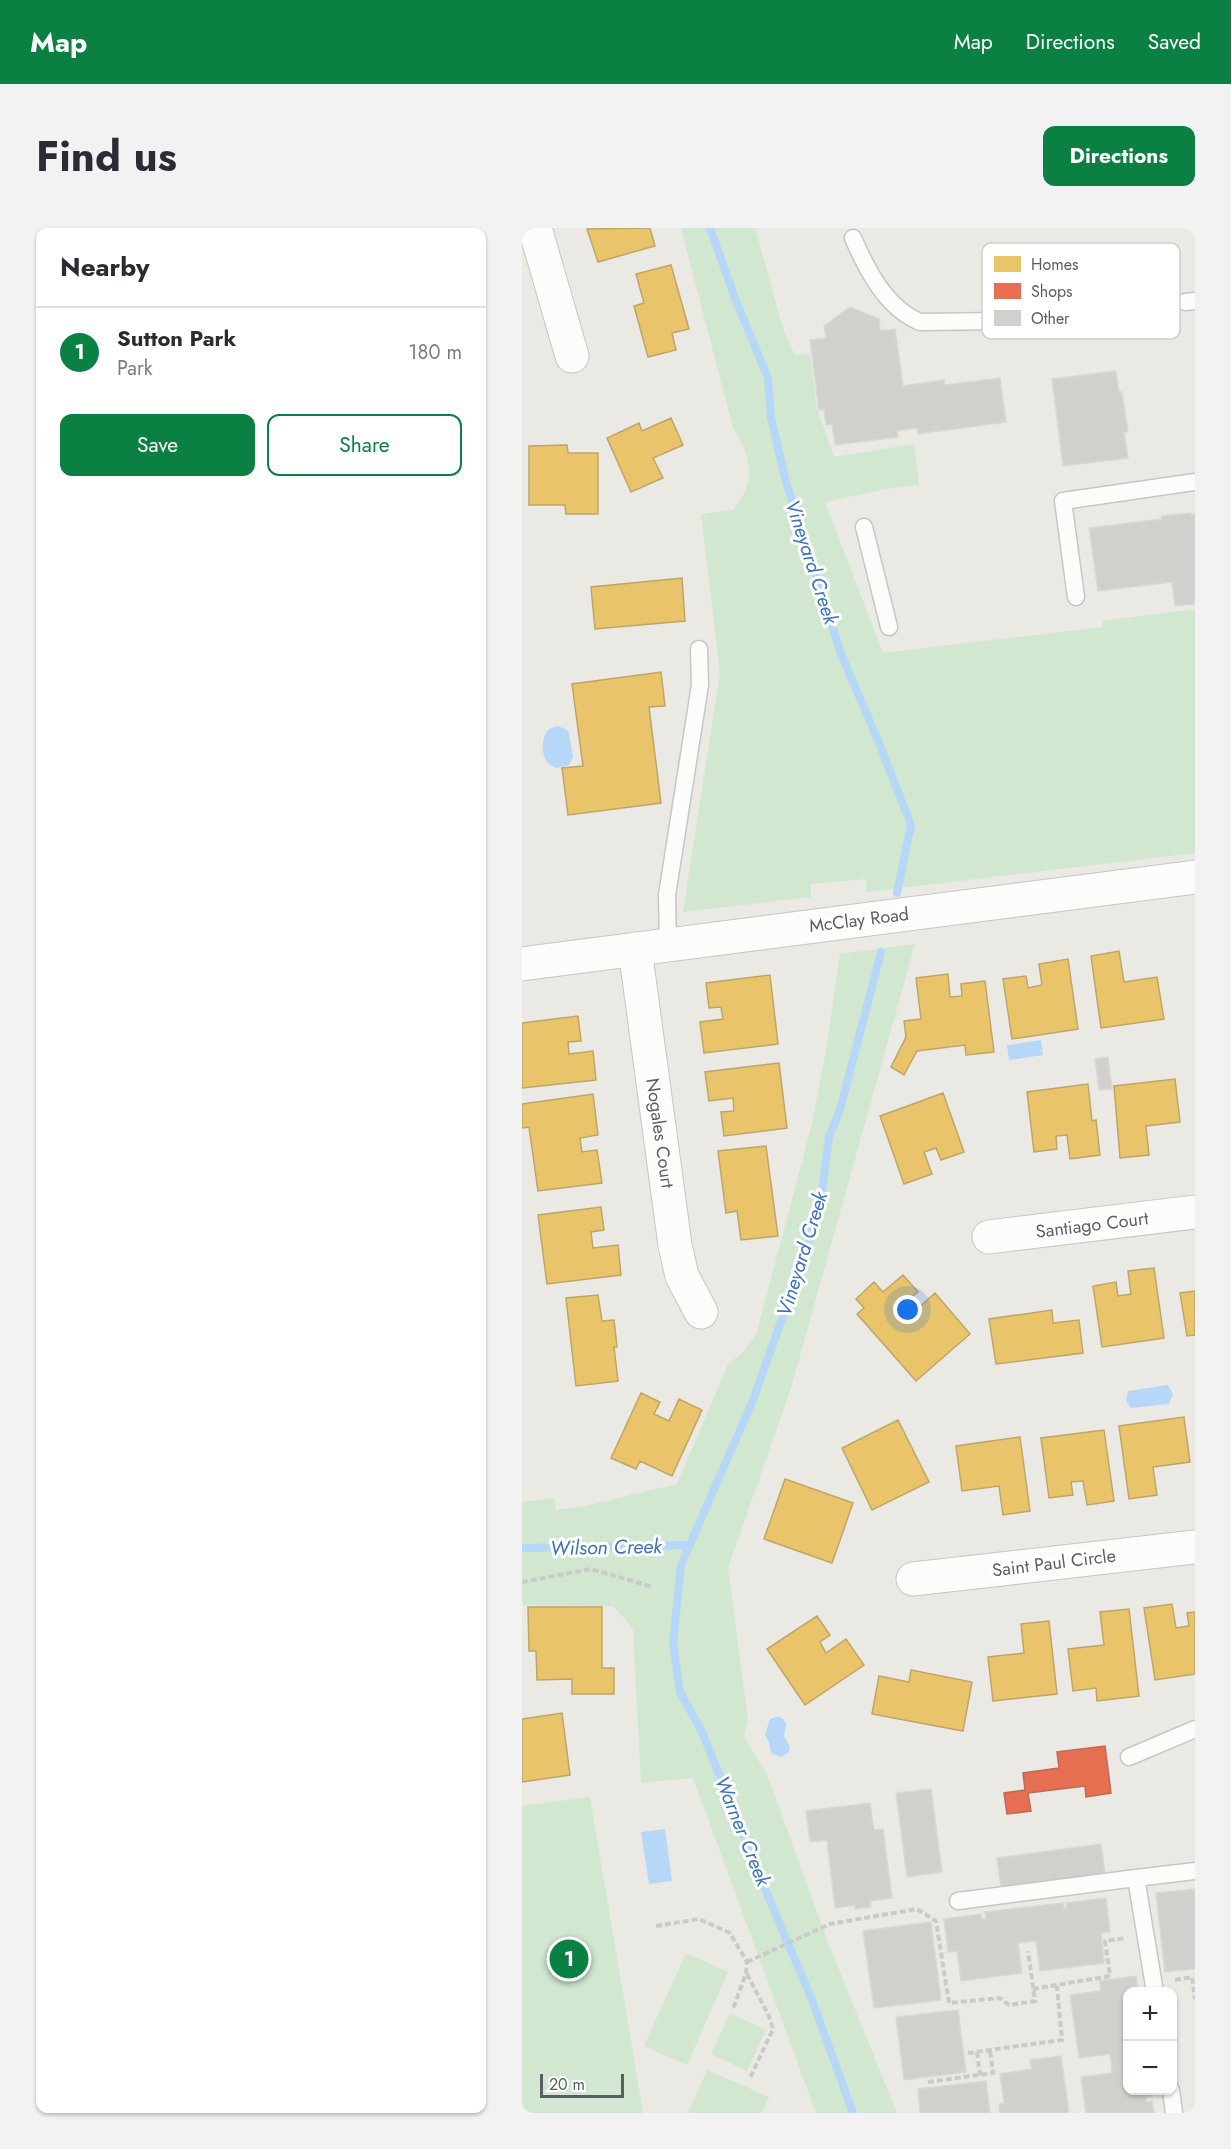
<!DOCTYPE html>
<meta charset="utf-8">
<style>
body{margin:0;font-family:Jost,sans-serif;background:#f2f2f3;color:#2b2b33}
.controls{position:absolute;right:18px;bottom:18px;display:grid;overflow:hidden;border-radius:12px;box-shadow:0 2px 4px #0004}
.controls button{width:54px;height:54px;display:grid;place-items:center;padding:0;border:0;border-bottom:2px solid #e1e1e2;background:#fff;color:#2b2b33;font:30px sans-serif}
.scale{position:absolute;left:18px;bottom:15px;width:84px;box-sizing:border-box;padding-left:6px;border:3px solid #5a5d63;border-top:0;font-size:16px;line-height:21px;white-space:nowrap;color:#5a5d63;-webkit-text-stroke:4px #fff;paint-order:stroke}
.you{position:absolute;left:386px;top:1082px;width:21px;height:21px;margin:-15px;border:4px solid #fff;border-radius:50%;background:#1a73e8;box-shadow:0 0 0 9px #1a73e833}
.badge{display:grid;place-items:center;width:39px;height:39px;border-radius:50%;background:#0b8043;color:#fff;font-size:20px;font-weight:700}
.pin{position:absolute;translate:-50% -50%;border:3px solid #fff;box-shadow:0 2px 6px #0006}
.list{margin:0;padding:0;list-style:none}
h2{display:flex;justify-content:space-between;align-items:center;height:78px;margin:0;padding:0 24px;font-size:26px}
h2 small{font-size:20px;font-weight:400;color:#7c7c81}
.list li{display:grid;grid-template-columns:39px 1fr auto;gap:18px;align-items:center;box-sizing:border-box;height:90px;padding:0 24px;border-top:2px solid #e1e1e2}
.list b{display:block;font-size:22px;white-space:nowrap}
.list p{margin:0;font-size:20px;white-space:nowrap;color:#7c7c81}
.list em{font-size:20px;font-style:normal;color:#7c7c81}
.actions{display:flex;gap:12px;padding:18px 24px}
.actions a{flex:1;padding:14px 0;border:2px solid #0b8043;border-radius:12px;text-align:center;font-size:21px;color:#0b8043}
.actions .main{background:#0b8043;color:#fff}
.map{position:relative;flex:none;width:673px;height:1885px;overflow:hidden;border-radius:12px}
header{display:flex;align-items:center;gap:36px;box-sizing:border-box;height:84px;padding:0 30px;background:#0b8043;color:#fff}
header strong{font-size:28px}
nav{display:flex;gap:33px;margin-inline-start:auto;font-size:21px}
.intro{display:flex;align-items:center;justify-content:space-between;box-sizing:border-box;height:144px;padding:0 36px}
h1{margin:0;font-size:42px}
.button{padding:15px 27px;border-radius:12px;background:#0b8043;color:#fff;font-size:21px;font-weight:700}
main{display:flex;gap:36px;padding:0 36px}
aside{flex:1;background:#fff;border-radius:12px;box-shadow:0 2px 4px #0004}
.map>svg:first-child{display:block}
</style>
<header>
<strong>Map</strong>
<nav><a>Map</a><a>Directions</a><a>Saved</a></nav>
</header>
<div class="intro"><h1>Find us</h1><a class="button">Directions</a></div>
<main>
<aside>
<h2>Nearby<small></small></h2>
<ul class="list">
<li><span class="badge">1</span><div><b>Sutton Park</b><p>Park</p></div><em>180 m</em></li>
</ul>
<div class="actions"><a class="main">Save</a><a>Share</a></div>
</aside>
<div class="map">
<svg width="673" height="1885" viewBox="0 0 673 1885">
<rect width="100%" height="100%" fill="#eae9e4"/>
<path fill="#d1e7d0" d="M159,0H233L262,104L273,127L288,126L295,181L312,229L392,216L397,257L364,261L303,274L361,425L581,399V393L673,381V625L345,664L344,651L289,656V669L161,684L198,445L179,286L211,282C235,253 230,230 211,200Z
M393,716L269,1160L206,1340L226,1491L222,1508L246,1549L305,1712L375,1885H294L171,1550L119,1555L111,1400L91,1378L0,1377V1274L32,1270L34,1282L63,1278L155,1256L206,1136L219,1126L234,1107L289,900L304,824L318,726Z
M68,1569L121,1885H0V1578Z
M164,1725L206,1744L165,1837L122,1818Z
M208,1785L244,1802L225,1843L189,1826Z
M185,1842L247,1869L240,1885H166Z"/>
<path fill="#b6d7f7" d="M36,498L45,502L47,505L51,529L47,537L35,540C18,535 17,513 27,501Z
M519,812L521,827L487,832L485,817Z
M646,1157L651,1166L647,1176L609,1180L604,1173L606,1163Z
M254,1489H259L264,1495L262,1508L268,1519L267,1524L259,1529L249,1525L247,1514L243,1507L248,1491Z
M143,1601L150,1653L127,1656L119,1604Z"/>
<path fill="#e9c46a" stroke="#bea568" stroke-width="1.5" d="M128,0L133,18L76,34L65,1Z
M149,37L167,101L150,105L154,122L126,129L112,78L122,75L114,46Z
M149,190L161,217L131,230L141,250L109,264L85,210L117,195L120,203Z
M45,217L46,225H76V286H44L43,277H7V218Z
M160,350L163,393L73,401L69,359Z
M139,444L143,478L127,479L139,575L46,587L40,540L61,538L50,456Z
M597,723L602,754L635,749L642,791L579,800L569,728Z
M546,731L556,801L490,811L481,751L504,748L506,760L520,757L517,736Z
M426,746L428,769L440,768L439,756L463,753L472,824L444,827L443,817L395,823L382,847L369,839L384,809L382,793L399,791L394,750Z
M248,747L256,816L182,825L178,794L201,791L199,779L187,780L184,755Z
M56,788L59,813L46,814L47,826L71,823L74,852L0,860V795Z
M257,835L265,900L202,908L199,884L212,883L211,870L187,873L183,844Z
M653,851L658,894L624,898L627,927L598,930L592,858Z
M566,856L570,893L574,892L578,927L548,931L545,907L534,908L535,921L512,924L505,864Z
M421,865L442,924L419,932L414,920L402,924L410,946L382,956L358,888Z
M71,866L76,907L58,910L60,924L75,922L80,955L16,963L7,899L0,900V876Z
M244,918L256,1008L219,1012L215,983L204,985L196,923Z
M79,979L82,1002L69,1004L71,1020L96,1017L99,1047L25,1056L16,987Z
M632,1040L642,1110L580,1119L571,1058L594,1054L596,1068L609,1066L606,1043Z
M381,1047L396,1064L387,1071L395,1081L413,1065L448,1106L394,1153L335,1086L342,1080L334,1071L352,1054L361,1064Z
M673,1063V1107L665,1108L658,1065Z
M76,1067L80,1093L92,1092L95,1119H92L96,1153L54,1158L44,1070Z
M530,1082L531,1095L557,1092L561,1125L474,1136L467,1091Z
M119,1165L138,1174L132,1186L147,1193L157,1171L180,1182L150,1248L118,1233L114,1241L89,1230Z
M662,1189L668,1234L631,1239L635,1267L607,1271L597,1198Z
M376,1192L407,1254L350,1282L320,1220Z
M582,1202L592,1273L565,1277L561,1253L549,1254L551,1267L527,1270L519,1210Z
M498,1209L508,1283L481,1287L477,1258L440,1263L434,1218Z
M263,1251L331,1275L310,1335L242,1311Z
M650,1376L654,1400L667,1398L665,1385L673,1384V1446L633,1452L622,1380Z
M6,1379H80V1440H92V1466H50V1451L15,1452L14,1423H7Z
M607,1381L617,1468L575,1473L574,1460L551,1463L546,1421L582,1417L578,1384Z
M295,1388L308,1407L298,1414L304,1425L324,1411L342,1437L283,1477L245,1421Z
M527,1393L535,1466L471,1473L466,1429L502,1425L499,1396Z
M389,1442L450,1454L441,1503L350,1486L357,1448L387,1454Z
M40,1485L48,1547L0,1554V1491Z"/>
<path fill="#e76f51" stroke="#bd6a56" stroke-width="1.5" d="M583,1518L589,1565L564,1569L563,1558L506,1565L509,1583L485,1586L482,1565L503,1562L501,1545L537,1540L535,1524Z"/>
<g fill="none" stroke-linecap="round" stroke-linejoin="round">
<path stroke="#b6d7f7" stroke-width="8" d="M188,0L214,73L246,150L249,190L264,254L319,426L357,515L389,597L375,665
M0,1320L167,1317
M331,1885L290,1772L251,1680L180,1504L158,1464L151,1415L159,1337L231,1172L285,1021L300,964L307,909L318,882L359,724"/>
</g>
<path fill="#d1d0cd" stroke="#dad8d3" stroke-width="1.5" d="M328,79L357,91L358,103L373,101L381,158L422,152V157L478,150L484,194L396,206L395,200L375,203L376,209L313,217L310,196L304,197L302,181L297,182L288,112L304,110L302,98Z
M594,143L597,164H600L606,204H602L606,230L541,238L530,151Z
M669,285V287L673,286V376L653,378L650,354L576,363L567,300L640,291V288Z
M586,829L590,861L577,862L573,831Z
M409,1561L420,1644L385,1649L374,1565Z
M348,1575L352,1602L361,1601L370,1670L348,1673L349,1679L333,1681V1677L313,1680L305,1612L288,1614L284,1583Z
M579,1616L583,1645L479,1660L475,1630Z
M673,1661V1741L643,1744L634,1665Z
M584,1670L588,1704L579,1705L582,1735L518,1743L514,1713L496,1715L500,1745L439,1753L435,1723L426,1724L422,1691L459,1686L460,1691H464L463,1684L541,1675L542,1681L545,1680L544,1675Z
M409,1694L419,1772L352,1780L341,1703Z
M614,1748L616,1764H606V1862H629L630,1868L624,1869V1874L630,1873L632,1885H564L559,1849L590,1845L588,1826L557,1830L548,1767L579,1763L577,1753Z
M436,1782L444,1844L382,1852L374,1789Z
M539,1828L547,1885H478L477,1876L482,1875L478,1846L510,1841L508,1832Z
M464,1853L468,1885H398L396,1861Z"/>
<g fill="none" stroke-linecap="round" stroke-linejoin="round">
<defs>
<path id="service" d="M331,10C345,42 364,80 398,94L483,93
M663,74L673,73
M342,299L367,399
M554,369L541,273L673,254
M146,717L145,667L178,457L177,421
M607,1529L673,1501
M436,1673L614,1650
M633,1764L614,1650L673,1643
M649,1862L652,1885"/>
<path id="minor" d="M13,0L50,128
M113,721L153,1017L160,1048L179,1084
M0,736L673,649
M467,1009L673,984
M391,1351L673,1319"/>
</defs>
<use href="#service" stroke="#c6c6c5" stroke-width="19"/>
<use href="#minor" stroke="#c6c6c5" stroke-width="35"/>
<path stroke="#c7ccca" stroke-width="4" stroke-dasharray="6 3" stroke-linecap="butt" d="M0,1354L69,1341L131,1359
M134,1698L177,1691L208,1705L225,1734L224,1745L211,1781
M225,1734L308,1696L395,1681L414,1693L427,1775L478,1770L487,1777L513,1773L506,1723
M225,1746L247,1788L251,1801L228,1850
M653,1752L670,1749L673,1771
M511,1761L588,1748L583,1713L604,1710
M455,1824L458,1847
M446,1825L540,1812L535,1758
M406,1854L471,1845L468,1822"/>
<use href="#service" stroke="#fcfcfb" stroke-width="16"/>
<use href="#minor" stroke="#fcfcfb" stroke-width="33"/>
</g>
<g text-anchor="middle" stroke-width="6" stroke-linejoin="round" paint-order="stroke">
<g font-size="18" fill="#5a5d63" stroke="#fff">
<text transform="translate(337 692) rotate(-7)" y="6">McClay Road</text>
<text transform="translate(138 905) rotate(82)" y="6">Nogales Court</text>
<text transform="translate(570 997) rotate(-7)" y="6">Santiago Court</text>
<text transform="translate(532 1335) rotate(-7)" y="6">Saint Paul Circle</text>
</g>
<g font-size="20" font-style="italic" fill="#3c73bd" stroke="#fff">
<text transform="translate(290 334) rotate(72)" y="7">Vineyard Creek</text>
<text transform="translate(280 1026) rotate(-73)" y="7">Vineyard Creek</text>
<text transform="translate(84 1319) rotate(-1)" y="7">Wilson Creek</text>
<text transform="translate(221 1603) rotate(68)" y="7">Warner Creek</text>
</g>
</g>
<rect x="460" y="15" width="198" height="96" rx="9" fill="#fff" stroke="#ceced0" stroke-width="1.5"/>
<rect x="472" y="28" width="27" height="16" fill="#e9c46a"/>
<rect x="472" y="55" width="27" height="16" fill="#e76f51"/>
<rect x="472" y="82" width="27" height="16" fill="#d1d0cd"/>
<g font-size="16" fill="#5a5d63">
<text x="509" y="42">Homes</text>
<text x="509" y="69">Shops</text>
<text x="509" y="96">Other</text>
</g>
</svg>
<div class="controls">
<button>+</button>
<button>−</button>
</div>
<div class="scale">20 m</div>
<div class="you"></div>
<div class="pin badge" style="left:47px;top:1731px">1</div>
</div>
</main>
